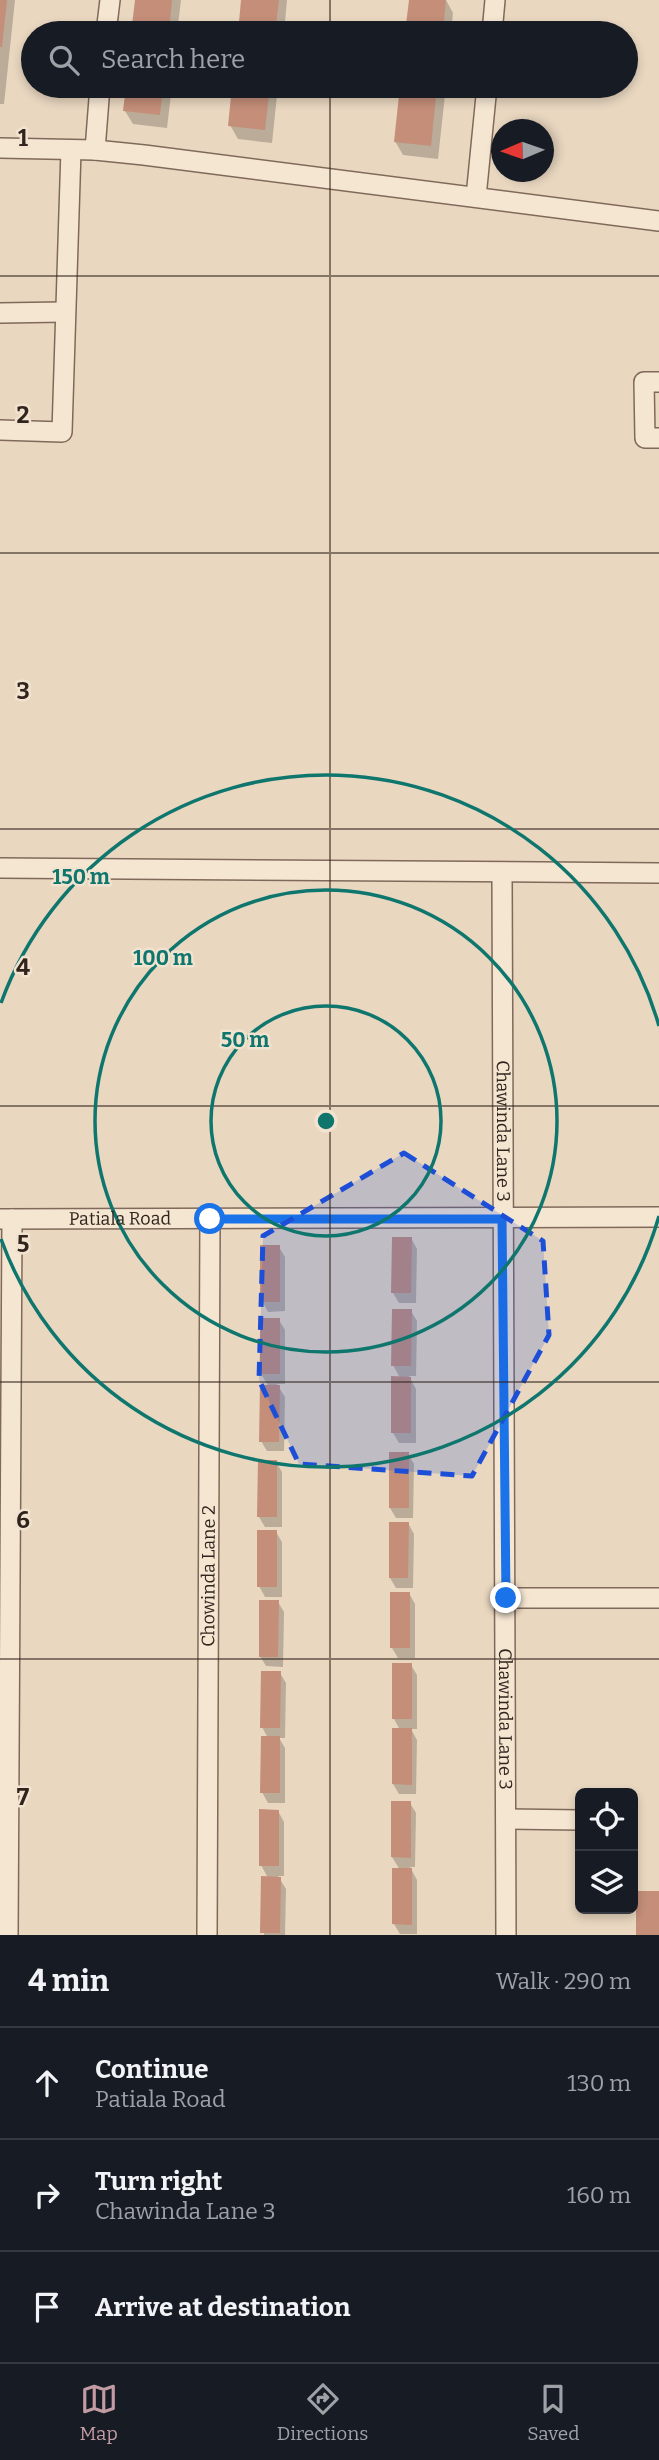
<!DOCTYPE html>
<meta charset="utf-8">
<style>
body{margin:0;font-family:Bitter,serif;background:#20242c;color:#f1f3f6}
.controls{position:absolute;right:21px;bottom:21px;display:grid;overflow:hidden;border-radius:10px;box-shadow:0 4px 10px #0003}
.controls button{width:63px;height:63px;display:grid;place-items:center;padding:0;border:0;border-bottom:2px solid #363941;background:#171b24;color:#f1f3f6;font:35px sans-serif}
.compass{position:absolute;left:491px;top:119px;width:63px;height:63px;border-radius:50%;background:#171b24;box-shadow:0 4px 10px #0003;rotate:268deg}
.stop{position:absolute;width:21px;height:21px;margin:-16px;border:5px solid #1a73e8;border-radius:50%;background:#fff}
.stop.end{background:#1a73e8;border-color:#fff;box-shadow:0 2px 7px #0008}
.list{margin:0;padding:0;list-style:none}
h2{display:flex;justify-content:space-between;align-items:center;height:91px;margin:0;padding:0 28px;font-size:30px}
h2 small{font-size:23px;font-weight:400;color:#9ea1a6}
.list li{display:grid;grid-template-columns:46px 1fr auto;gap:21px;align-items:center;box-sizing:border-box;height:112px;padding:0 28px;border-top:2px solid #363941}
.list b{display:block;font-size:26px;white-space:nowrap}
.list p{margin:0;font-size:23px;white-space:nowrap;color:#9ea1a6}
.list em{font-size:23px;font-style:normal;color:#9ea1a6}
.icon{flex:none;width:38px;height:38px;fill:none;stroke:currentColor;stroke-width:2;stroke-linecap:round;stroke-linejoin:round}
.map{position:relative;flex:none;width:659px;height:1935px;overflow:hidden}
.search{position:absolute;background:#171b24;box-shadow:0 4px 10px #0003;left:21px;right:21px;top:21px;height:77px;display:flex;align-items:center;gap:18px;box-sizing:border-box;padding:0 24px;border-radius:38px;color:#9ea1a6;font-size:26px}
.sheet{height:427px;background:#171b24}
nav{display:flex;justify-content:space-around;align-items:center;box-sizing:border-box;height:98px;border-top:2px solid #363941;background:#171b24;font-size:19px;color:#9ea1a6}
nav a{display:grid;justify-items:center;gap:4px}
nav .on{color:#c39ba2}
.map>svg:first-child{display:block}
</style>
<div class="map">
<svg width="659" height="1935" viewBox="0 0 659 1935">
<rect width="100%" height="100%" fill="#e9d7c0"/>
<path fill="#0003" d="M0,0H15L4,104H0Z
M137,0H181L177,33H133Z
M243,0H287L284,33H240Z
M411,0H446L453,13L451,33H407Z
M127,86H172L167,128L133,124L125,111Z
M234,86H278L272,143L238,139L230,125Z
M401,86H446L438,159L403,155L395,141Z
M411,1238L417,1249L416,1303H399L393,1293Z
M279,1247L285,1257V1311L268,1312L262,1301Z
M411,1311L417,1321L416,1376H409L416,1389V1443H399L393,1433L400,1378L393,1365Z
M279,1320L285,1330V1384H277L285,1397L284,1451H267L261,1441L269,1387L261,1374Z
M408,1454L414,1464L413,1518H396L390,1508Z
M276,1462L282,1472V1527H265L259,1517Z
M408,1523L414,1534L413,1588H396L390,1578Z
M276,1532L282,1542V1597H265L259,1586Z
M409,1593L415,1604V1658H398L392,1648Z
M278,1602L284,1612L283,1667L266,1666L260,1656Z
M411,1665L417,1675V1729H411L417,1740L416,1794H399L393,1784L400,1730L394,1719Z
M280,1673L286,1683L285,1738H279L285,1748V1803H268L262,1792L268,1738L262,1727Z
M410,1803L416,1813L415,1867H410L417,1880V1934H400L394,1924L400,1870L392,1857Z
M278,1811L284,1822V1876H278L286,1889L285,1935H264L268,1878L261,1865Z"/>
<path fill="#c48e79" d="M0,0H7L2,47H0Z
M135,0H172L169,33H131Z
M241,0H279L275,33H238Z
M409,0H446L443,33H405Z
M126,86H163L160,115L123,111Z
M232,86H270L265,130L228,126Z
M400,86H437L431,146L394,142Z
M392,1237H412L411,1293H391Z
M260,1245H280V1302H260Z
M392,1309H412L411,1366H391Z
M260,1318H280V1374H260Z
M391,1376L411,1377V1433H391Z
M260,1385H280L279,1442H259Z
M389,1452H409V1508H389Z
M258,1460H277V1517H257Z
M389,1522H409L408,1578H389Z
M257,1530H277V1587H257Z
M390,1592H410V1648H390Z
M259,1600H279L278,1657H259Z
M392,1663H412V1719H392Z
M261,1671H281L280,1728H260Z
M392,1728H412V1785L392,1784Z
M261,1736H280V1793H260Z
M391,1801H411V1858L391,1857Z
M259,1809L279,1810V1866H259Z
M392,1868H412V1925L392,1924Z
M261,1876L281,1877L280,1933H260Z
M636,1891H659V1935H636Z"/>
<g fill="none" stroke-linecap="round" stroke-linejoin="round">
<defs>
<g id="minor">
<path d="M106,33L110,0"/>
<path d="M492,33L495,0"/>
<path d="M0,148L95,150L144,155L659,221"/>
<path d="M95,150L100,86"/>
<path d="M476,197L487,86"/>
<path d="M0,313L64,312"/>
<path d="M659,382H644L645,438H659"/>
<path d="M0,430L62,432L71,150"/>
<path d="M0,868L659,873"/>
<path id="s1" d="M502,874L506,1935"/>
<path id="s2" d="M1,1219L659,1217"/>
<path d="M506,1598H659"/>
<path d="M506,1819L580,1820"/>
<path d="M8,1935L12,1219"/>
<path id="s3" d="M207,1935L210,1219"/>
</g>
</defs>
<use href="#minor" stroke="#80695a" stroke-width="22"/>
<use href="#minor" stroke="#f5e6d2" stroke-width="19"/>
</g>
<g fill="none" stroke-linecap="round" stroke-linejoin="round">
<path stroke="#1a73e8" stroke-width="9" d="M210,1219H502L506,1598"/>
</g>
<path fill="#1d4ed8" fill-opacity="0.2" stroke="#1d4ed8" stroke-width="5" stroke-dasharray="14 9" stroke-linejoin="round" d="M404,1153L543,1241L549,1335L472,1476L299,1464L259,1380L263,1236Z"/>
<path fill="none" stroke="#31241d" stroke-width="2" stroke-opacity="0.55" d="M330,0V33M330,86V1935M0,276H659M0,553H659M0,829H659M0,1106H659M0,1382H659M0,1659H659"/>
<g fill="none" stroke="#0f766e" stroke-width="3.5">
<circle cx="326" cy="1121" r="115"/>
<circle cx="326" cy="1121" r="231"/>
<path d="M659 1216A346 346 0 0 1 1 1239M1 1003A346 346 0 0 1 659 1026"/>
</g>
<g text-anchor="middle" stroke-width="5" stroke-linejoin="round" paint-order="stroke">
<g font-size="18" fill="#31241d" stroke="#f1e3cf">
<text dy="6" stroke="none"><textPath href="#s1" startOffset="257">Chawinda Lane 3</textPath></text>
<text dy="6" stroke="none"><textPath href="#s2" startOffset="119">Patiala Road</textPath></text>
<text dy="6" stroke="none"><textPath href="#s3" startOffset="359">Chowinda Lane 2</textPath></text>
<text dy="6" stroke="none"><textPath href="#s1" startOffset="845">Chawinda Lane 3</textPath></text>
</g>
</g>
<g font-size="23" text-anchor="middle" font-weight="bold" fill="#31241d" stroke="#f1e3cf" stroke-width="5" stroke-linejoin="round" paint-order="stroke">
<text x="23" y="146">1</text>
<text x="23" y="423">2</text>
<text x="23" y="699">3</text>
<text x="23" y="975">4</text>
<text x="23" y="1252">5</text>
<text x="23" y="1528">6</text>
<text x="23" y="1805">7</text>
</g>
<circle cx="326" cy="1121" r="10" fill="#0f766e" stroke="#f1e3cf" stroke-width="3.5"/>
<g font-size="21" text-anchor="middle" font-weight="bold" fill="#0f766e" stroke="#f1e3cf" stroke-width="5" stroke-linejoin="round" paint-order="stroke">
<text x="81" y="884">150 m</text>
<text x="163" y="965">100 m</text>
<text x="245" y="1047">50 m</text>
</g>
</svg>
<div class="controls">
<button><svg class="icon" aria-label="locate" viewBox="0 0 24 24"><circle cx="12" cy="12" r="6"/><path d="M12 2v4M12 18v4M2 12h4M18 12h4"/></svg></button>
<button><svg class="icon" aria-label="layers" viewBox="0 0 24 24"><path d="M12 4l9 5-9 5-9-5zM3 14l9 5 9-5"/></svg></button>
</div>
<svg class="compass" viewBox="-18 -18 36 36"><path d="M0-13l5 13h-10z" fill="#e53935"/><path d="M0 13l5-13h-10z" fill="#9ea1a6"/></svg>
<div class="stop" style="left:210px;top:1219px"></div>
<div class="stop end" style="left:506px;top:1598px"></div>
<div class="search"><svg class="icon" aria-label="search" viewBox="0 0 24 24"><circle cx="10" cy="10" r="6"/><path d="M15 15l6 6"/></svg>Search here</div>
</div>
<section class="sheet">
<h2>4 min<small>Walk · 290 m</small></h2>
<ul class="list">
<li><svg class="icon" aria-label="ahead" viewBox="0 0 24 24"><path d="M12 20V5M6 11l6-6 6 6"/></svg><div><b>Continue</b><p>Patiala Road</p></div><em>130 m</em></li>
<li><svg class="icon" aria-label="right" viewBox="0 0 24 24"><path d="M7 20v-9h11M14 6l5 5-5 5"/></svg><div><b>Turn right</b><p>Chawinda Lane 3</p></div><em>160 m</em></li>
<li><svg class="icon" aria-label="arrive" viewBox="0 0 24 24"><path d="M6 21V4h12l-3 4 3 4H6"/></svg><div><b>Arrive at destination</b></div></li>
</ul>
</section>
<nav>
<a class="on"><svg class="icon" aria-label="map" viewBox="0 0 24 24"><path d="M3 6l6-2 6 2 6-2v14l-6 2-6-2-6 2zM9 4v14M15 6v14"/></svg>Map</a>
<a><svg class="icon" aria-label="directions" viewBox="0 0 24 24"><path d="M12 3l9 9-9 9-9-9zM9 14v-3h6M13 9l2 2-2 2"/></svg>Directions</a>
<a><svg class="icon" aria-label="saved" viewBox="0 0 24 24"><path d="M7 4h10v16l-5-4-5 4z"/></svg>Saved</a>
</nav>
